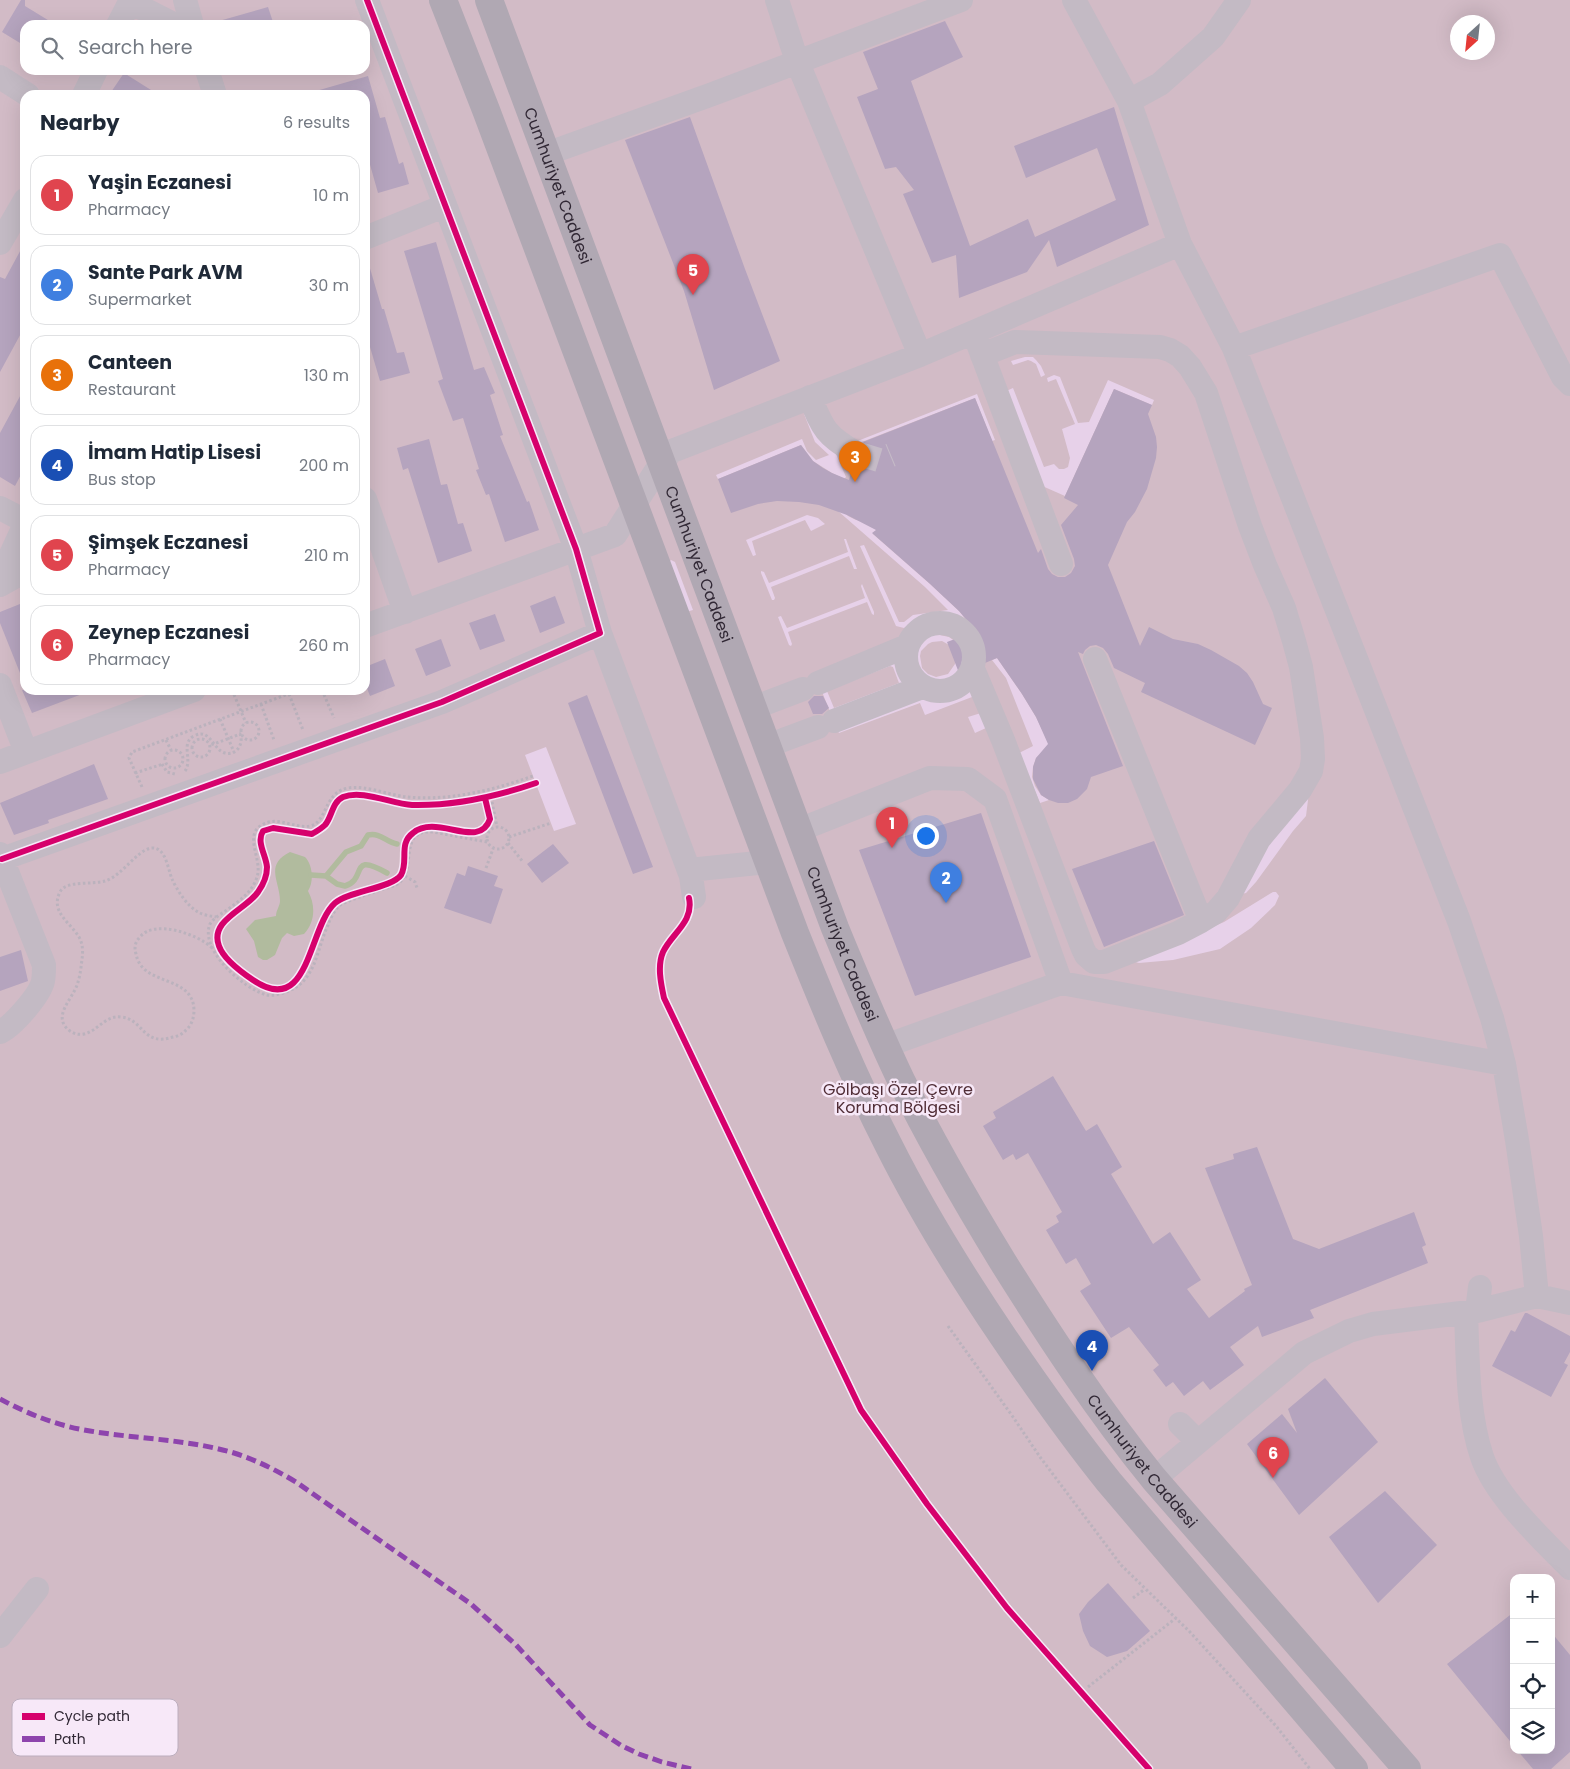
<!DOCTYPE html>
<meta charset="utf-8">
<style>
body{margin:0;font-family:Poppins,sans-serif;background:#f6f6f7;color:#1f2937}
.controls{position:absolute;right:15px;bottom:15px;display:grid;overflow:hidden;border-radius:10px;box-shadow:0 5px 20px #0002}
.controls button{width:45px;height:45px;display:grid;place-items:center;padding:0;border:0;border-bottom:1px solid #e0e1e3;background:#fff;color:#1f2937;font:25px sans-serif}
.compass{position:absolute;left:1450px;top:15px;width:45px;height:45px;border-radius:50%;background:#fff;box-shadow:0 5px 20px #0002;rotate:207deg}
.you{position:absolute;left:925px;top:835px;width:18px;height:18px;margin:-12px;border:4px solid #fff;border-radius:50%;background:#1a73e8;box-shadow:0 0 0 8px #1a73e833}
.badge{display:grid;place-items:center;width:32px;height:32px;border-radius:50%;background:#726875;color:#fff;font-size:16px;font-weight:700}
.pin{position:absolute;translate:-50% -41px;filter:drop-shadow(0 1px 2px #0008)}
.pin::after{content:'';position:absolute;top:26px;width:18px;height:15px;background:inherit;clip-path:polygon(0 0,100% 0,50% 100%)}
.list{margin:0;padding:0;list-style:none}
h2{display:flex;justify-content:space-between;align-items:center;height:65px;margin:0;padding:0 20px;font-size:21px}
h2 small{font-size:16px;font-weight:400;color:#747a83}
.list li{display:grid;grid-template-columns:32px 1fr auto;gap:15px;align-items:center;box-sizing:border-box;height:80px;margin:0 10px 10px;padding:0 10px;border:1px solid #e0e1e3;border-radius:15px}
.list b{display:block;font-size:19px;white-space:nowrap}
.list p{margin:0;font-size:16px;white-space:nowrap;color:#747a83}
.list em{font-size:16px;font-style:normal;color:#747a83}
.icon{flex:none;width:28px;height:28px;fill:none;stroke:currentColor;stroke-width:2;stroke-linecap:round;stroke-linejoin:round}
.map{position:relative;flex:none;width:1570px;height:1769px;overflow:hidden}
.search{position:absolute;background:#fff;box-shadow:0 5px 20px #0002;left:20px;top:20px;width:350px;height:55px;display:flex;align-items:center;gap:12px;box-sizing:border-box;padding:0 18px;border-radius:15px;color:#747a83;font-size:19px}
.panel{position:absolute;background:#fff;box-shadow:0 5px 20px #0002;left:20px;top:90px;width:350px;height:605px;border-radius:15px}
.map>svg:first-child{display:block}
</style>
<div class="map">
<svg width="1570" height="1769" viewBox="0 0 1570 1769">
<rect width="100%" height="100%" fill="#eae0ec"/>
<path fill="#d2bbc6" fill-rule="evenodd" d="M0,0H1570V1769H0ZM1458,22H1488V52H1458ZM25,25H365V70H25ZM25,95H365V690H25ZM1514,1578H1551V1750H1514Z"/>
<path fill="#e7d1e9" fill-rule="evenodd" d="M1025,357H1033L1036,360L1041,366L1045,375L1041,377L1036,364L1031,361L1028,360L1013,365L1011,361Z
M1054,375L1060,377L1078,423L1089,422L1108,380L1154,400L1152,405L1114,389L1065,496L1040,485L1004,392L1013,388L1044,467L1054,464L1059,469H1064L1068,467L1070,458L1062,429L1075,424L1056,379L1048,382L1047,378Z
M977,394L995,440L992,441L975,398L859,443L855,442Z
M804,414L833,447L846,477L844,479L832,473L813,461L801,445L718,479L716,475L802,439L807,451L816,460L829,455L815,442Z
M842,510L848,516L856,520L864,521L878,528L873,534L929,583L959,611L975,631L970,633L953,615L918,619L904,628L896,626L860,546L864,545L899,622H904L913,615L948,610L925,587L838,511Z
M807,515L818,518L825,524L811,531L805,520L752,541L756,555L753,556L746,540Z
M844,539H846L857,569H854L849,556L771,587L775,598L774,600H772L761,573V571L764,572L769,583L848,552Z
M671,560L675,562L693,610L686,612L669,562Z
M862,584L874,612V615L872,614L867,602L788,632L792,644L791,646L789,645L778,617L781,616L787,628L865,598L861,586Z
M935,634L949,637L956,642L963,659L961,668L956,676L948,681L939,683L929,681L921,676L916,668L914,658L916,648L921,641L926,638ZM942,641L951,646L956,660L955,664L948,674L936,677L928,674L922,668L920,656L921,651L928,644L932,642Z
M997,658L1022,694L1036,717L1050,746L1036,758L1033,767L1032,777L1035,786L1041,795L1049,800L1040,803L1019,753L1033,746L1006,678L992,660Z
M893,662L898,668L903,685L831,714L820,687ZM890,666L893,667L899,683L834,708L827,691Z
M970,690L972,697L925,715L920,703L839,733L836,727L922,696L931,699H942L951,698Z
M981,713L986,728L975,733L968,717Z
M546,747L576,824L554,831L525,755Z
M1309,792L1306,816L1293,831L1256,882L1246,893L1241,894L1263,845Z
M1273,892H1276L1279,896L1275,905L1251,928L1220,949L1173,960L1139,963L1132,961L1224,922Z"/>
<path fill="#b1bb9e" d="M290,852L305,857C313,865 314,882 308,891C316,906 315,922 304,934L294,936L287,933L282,938L275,955L267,960H263L258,957L254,941L246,929L255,920L276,916C276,910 280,906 280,901C280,881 264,865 290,852Z"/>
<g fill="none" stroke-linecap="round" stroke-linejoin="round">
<path stroke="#b1bb9e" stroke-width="5.5" d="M311,875L326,876L337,884L345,886C368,879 348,851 387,873
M326,876L346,852L361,846L368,835C380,832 386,842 397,844"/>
</g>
<path fill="#b5a4be" d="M21,0H25V6L56,25H25V46L2,32Z
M268,7L274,25H220L219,21Z
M945,21L963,57L911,81L970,246L1028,219L1035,237L1116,200L1097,148L1026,178L1014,146L1114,107L1149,225L1057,267L1049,240L1027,272L959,298L956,255L932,263L903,194L914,190L896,167L885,169L857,97L878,89L863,52Z
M124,73L159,95H109Z
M368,76L380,118L385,117L399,164L403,162L409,184L378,193L365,147V95H317L316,91Z
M690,117L745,269L780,361L714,390L684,291L625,140Z
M25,242V326L0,372V277L5,279Z
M436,242L474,370L484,367L495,393L490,395L503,435L500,436L527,502L529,501L539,530L505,542L489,494L486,495L476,470L479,469L463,418L453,421L438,381L443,379L404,251Z
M369,265L382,309H384L397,353L404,352L410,373L380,381L365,330V266Z
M25,387V467L15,486L0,477V433Z
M1114,389L1152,405L1148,414L1156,437L1157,447L1156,458L1147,489L1135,512L1127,522L1108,565L1140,646L1149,627L1173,639L1198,644L1211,650L1239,666L1247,673L1253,682L1263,704L1272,708L1255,745L1141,692L1145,683L1114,668L1108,654L1103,648L1096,645L1090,646L1085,650L1083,654L1078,652L1123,766L1091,777L1087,789L1077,799L1068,803H1058L1049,800L1041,795L1033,779V767L1036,758L1048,744L1036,717L1022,694L997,658L985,663L981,658L975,655L968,656L962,661L959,673L947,642L976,631L959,611L929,583L872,533L876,530L847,515L819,505L799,502L777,501L758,504L731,513L718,479L801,445L813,461L823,468L832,473L849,480L853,466L862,465L868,460L870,453L868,447L863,442L975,398L1038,553L1041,549L1048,569L1052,574L1058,577H1065L1071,573L1075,566L1074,559L1061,525L1078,505L1064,498Z
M429,439L441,485L447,484L458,524L463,523L472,551L438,563L408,468L403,470L397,448Z
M555,596L565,623L540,633L530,606Z
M25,602V683H24L0,623V612Z
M495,614L505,641L480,650L469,623Z
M441,639L451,666L426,676L415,649Z
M385,659L395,686L370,696L365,683V667Z
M22,690H90V691L32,713Z
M587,695L653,867L633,874L568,703Z
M814,696H823L829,708L822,714H813L808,702Z
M94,764L108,799L48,820L49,823L14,835L0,803Z
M981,813L1031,957L915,996L859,850Z
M1154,841L1184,915L1104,947L1072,869Z
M553,844L569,863L542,883L527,864Z
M468,866L498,876L494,886L503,889L491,924L444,908L457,873L465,876Z
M21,950L28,981L0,991V957Z
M1053,1076L1086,1131L1097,1124L1122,1167L1111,1174L1153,1244L1170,1232L1201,1280L1187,1289L1209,1318L1245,1291L1244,1289L1252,1285L1205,1168L1234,1159L1233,1154L1257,1147L1293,1239L1319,1249L1414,1212L1426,1245L1422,1247L1428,1263L1310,1310L1314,1318L1262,1337L1258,1326L1230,1347L1244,1365L1210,1390L1203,1381L1184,1396L1173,1382L1166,1387L1153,1370L1159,1365L1129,1327L1111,1338L1080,1291L1091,1284L1076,1258L1066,1264L1046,1230L1059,1222L1056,1216L1062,1212L1028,1153L1016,1160L1013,1154L1003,1160L983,1126L996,1118L993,1112Z
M1525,1313H1527L1570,1336V1352L1564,1363L1568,1365L1551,1397L1492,1366L1511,1330L1515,1332Z
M1325,1378L1378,1442L1299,1515L1247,1444L1282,1414L1297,1433L1288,1409Z
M1385,1491L1437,1545L1378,1603L1329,1537Z
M1108,1583L1150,1631L1127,1651L1107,1657L1090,1646L1083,1631L1079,1614L1088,1602Z
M1514,1612V1746L1447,1664Z
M1551,1632L1570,1655V1752L1551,1769H1533L1517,1750H1551Z"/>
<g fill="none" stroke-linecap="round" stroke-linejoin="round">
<path stroke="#c5bbc7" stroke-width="24" stroke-dasharray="24 12" stroke-linecap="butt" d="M856,453L879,460L891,455"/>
<path stroke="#bbb2bd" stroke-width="3" stroke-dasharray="2.5 2.5" stroke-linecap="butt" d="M232,690L246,723
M322,690L334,718
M289,694L303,730
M261,704L274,740
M220,719L234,752
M241 731a9 9 0 1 1 18 0a9 9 0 1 1-18 0Z
M192 748a9 9 0 1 1 18 0a9 9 0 1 1-18 0Z
M166,740L171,750
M165 759a9 9 0 1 1 18 0a9 9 0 1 1-18 0Z
M162,764L167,772L175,774
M185,771C193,760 180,743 194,736C210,727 213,750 225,753C237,756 244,743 240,734C230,738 220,742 210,745
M135,773L163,764
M142,787L129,758L132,752L299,690
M491,797L497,827
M487 838a11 11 0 1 1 22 0a11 11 0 1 1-22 0Z
M509,837L551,823
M487,842L433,832C396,829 419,872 396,885C385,889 347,900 339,906C334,911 330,919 328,925C316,951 316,982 286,992C280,994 274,996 267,995C245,990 199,950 210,924C213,919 219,915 224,912C238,902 252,893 257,877C263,860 243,835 262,825C278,815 293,829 310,826C327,823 324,792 348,788C367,785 388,795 407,797C451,801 493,790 533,776
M508,843L523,862
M486,868L493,849
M405,876L415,882L417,888
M212,948C198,934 154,919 140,937C135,942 134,947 136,954C142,987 193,974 194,1010C194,1017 192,1025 186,1030C183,1034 178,1036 173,1037C142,1047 144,1019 121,1017C105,1015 98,1031 84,1034C79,1035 74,1034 70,1031C51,1017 72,1000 77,985C80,977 81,968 82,959C83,952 83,944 79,937C70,922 50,912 60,892C65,880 93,885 105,881C122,876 136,851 151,848C166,846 168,870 172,879C177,890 187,906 198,912C203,915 210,916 216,917
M948,1326L1013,1417L1040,1457L1121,1565L1189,1631L1276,1726L1310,1769
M1133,1598L1145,1589
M1088,1687L1176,1618"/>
<path stroke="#c3bac4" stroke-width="24" d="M185,0L192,25
M367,0L576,549L600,633L691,876L694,897
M777,0L797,61L920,355
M130,2L175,25
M118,25L131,0
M207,70L215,95
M0,77L28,95
M84,95L96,70
M1129,101L1160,84L1213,37L1239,0
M546,154L710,95L961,0
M365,238L444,206
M0,243L25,200
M1180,244L1234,348L1459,921L1492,1018L1504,1064L1517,1140L1531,1236L1537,1296
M977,341L1061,564
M1234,348L1500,255L1563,377L1570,384
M982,355L1015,342L1160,347L1170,350L1180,356L1190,367L1206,393L1250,526L1265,565L1284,608L1294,641L1301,667L1312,738L1313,759L1311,771L1300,790L1259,839L1228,898L1216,912L1201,921
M810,397C823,429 826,436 856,453
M365,499L405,612
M0,508L25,521
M0,578L25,524
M0,585L25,571
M906 657a34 34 0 1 1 68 0a34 34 0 1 1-68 0Z
M365,626L615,535L661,463L672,451L920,355L1180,244L1129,101L1074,0
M973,669L1003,740L1083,949L1086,955L1094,962H1104L1178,933L1201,921L1095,659
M818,683L907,646
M0,685L26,752
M753,708L803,689
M834,721L922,687
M767,746L818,727
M0,762L194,690
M799,830L930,778L968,779L995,799L1061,983L885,1046
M0,854L44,965C44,970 44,976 43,981C40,995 13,1026 0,1032
M2,859L442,702L600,633
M689,870L768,862
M1061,983L1504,1064
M1477,1311L1480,1287
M1466,1313C1468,1360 1467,1412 1482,1457C1496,1497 1541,1538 1570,1568
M1180,1424L1198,1442
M1154,1479L1304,1353L1349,1331L1373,1324L1477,1311L1537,1296L1570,1303
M0,1636L37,1589"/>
<g stroke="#b0a8b3" stroke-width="28">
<path d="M443,0L486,110L795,933C824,1005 853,1076 888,1144C922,1212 962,1276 1004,1338C1038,1388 1072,1436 1109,1482L1354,1769"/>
<path id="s1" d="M489,0L835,928C856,979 877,1030 901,1080C932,1143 967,1203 1003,1262C1050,1337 1098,1410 1154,1479L1407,1769"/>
</g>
<path stroke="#8e44ad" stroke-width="5" stroke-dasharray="10 5" stroke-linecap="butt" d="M0,1399C28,1414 58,1426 90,1431C137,1439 187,1439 234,1453C256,1460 276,1470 296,1482L471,1604L516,1645L590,1725L622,1746L639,1754L662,1762L691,1769"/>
<defs>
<path id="cycleway" d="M485,798L490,819C479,851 437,813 413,833C398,844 409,861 401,875C392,888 349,891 335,903C308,927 310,1019 253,980C241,972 224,960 219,946C209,920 247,909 258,892C263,885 267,875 267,867C266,855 256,842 263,831L273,828L312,834C317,831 321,829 325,825C332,817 332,802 343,797C362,789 392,804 412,805C455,806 495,797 536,783
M2,859L442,702L600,633L576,549L367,0
M689,898C694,922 672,933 663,952C657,966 661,984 664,998L861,1410L927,1504L1007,1608L1149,1769"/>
</defs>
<use href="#cycleway" stroke="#f7e8f8" stroke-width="9"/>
<use href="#cycleway" stroke="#d6006c" stroke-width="6"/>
</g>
<g text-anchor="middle" stroke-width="5" stroke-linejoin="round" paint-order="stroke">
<g font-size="16" fill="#312835" stroke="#f7e8f8">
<text dy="6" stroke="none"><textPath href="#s1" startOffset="198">Cumhuriyet Caddesi</textPath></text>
<text dy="6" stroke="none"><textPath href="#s1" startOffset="602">Cumhuriyet Caddesi</textPath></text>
<text dy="6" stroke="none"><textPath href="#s1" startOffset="1008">Cumhuriyet Caddesi</textPath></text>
<text dy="6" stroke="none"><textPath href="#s1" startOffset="1608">Cumhuriyet Caddesi</textPath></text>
</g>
<g font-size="16" fill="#512e37" stroke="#f7e8f8">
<text x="898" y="1095">Gölbaşı Özel Çevre<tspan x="898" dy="18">Koruma Bölgesi</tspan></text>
</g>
</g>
<rect x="12" y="1699" width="166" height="57" rx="8" fill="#f7e8f8" stroke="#bcaebe" stroke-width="1"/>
<rect x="22" y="1713" width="23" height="7" fill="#d6006c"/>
<rect x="22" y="1736" width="23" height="6" fill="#8e44ad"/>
<g font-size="14" fill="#312835">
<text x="54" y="1721">Cycle path</text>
<text x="54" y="1744">Path</text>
</g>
</svg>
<div class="controls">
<button>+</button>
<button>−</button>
<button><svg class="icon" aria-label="locate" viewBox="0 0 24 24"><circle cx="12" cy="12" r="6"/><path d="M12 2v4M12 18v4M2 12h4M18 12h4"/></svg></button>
<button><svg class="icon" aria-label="layers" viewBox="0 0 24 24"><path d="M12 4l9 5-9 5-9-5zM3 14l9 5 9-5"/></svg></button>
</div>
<svg class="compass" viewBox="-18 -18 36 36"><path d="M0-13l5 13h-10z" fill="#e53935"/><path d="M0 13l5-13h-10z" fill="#747a83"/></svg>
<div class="you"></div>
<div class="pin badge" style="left:892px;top:848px;background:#e0444e">1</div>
<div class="pin badge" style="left:946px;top:903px;background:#3f7fe0">2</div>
<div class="pin badge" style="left:855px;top:482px;background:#e8710a">3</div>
<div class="pin badge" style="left:1092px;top:1371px;background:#1a4fb4">4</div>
<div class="pin badge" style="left:693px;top:295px;background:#e0444e">5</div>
<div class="pin badge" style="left:1273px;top:1478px;background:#e0444e">6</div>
<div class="search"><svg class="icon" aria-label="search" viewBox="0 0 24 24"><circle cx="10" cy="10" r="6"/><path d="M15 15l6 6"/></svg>Search here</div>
<section class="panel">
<h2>Nearby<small>6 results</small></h2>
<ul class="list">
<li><span class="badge" style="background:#e0444e">1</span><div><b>Yaşin Eczanesi</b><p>Pharmacy</p></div><em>10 m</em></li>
<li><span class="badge" style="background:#3f7fe0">2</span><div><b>Sante Park AVM</b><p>Supermarket</p></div><em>30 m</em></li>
<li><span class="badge" style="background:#e8710a">3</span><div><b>Canteen</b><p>Restaurant</p></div><em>130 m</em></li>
<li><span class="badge" style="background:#1a4fb4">4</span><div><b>İmam Hatip Lisesi</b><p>Bus stop</p></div><em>200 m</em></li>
<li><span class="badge" style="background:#e0444e">5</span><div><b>Şimşek Eczanesi</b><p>Pharmacy</p></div><em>210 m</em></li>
<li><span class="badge" style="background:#e0444e">6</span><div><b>Zeynep Eczanesi</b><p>Pharmacy</p></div><em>260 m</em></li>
</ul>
</section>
</div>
